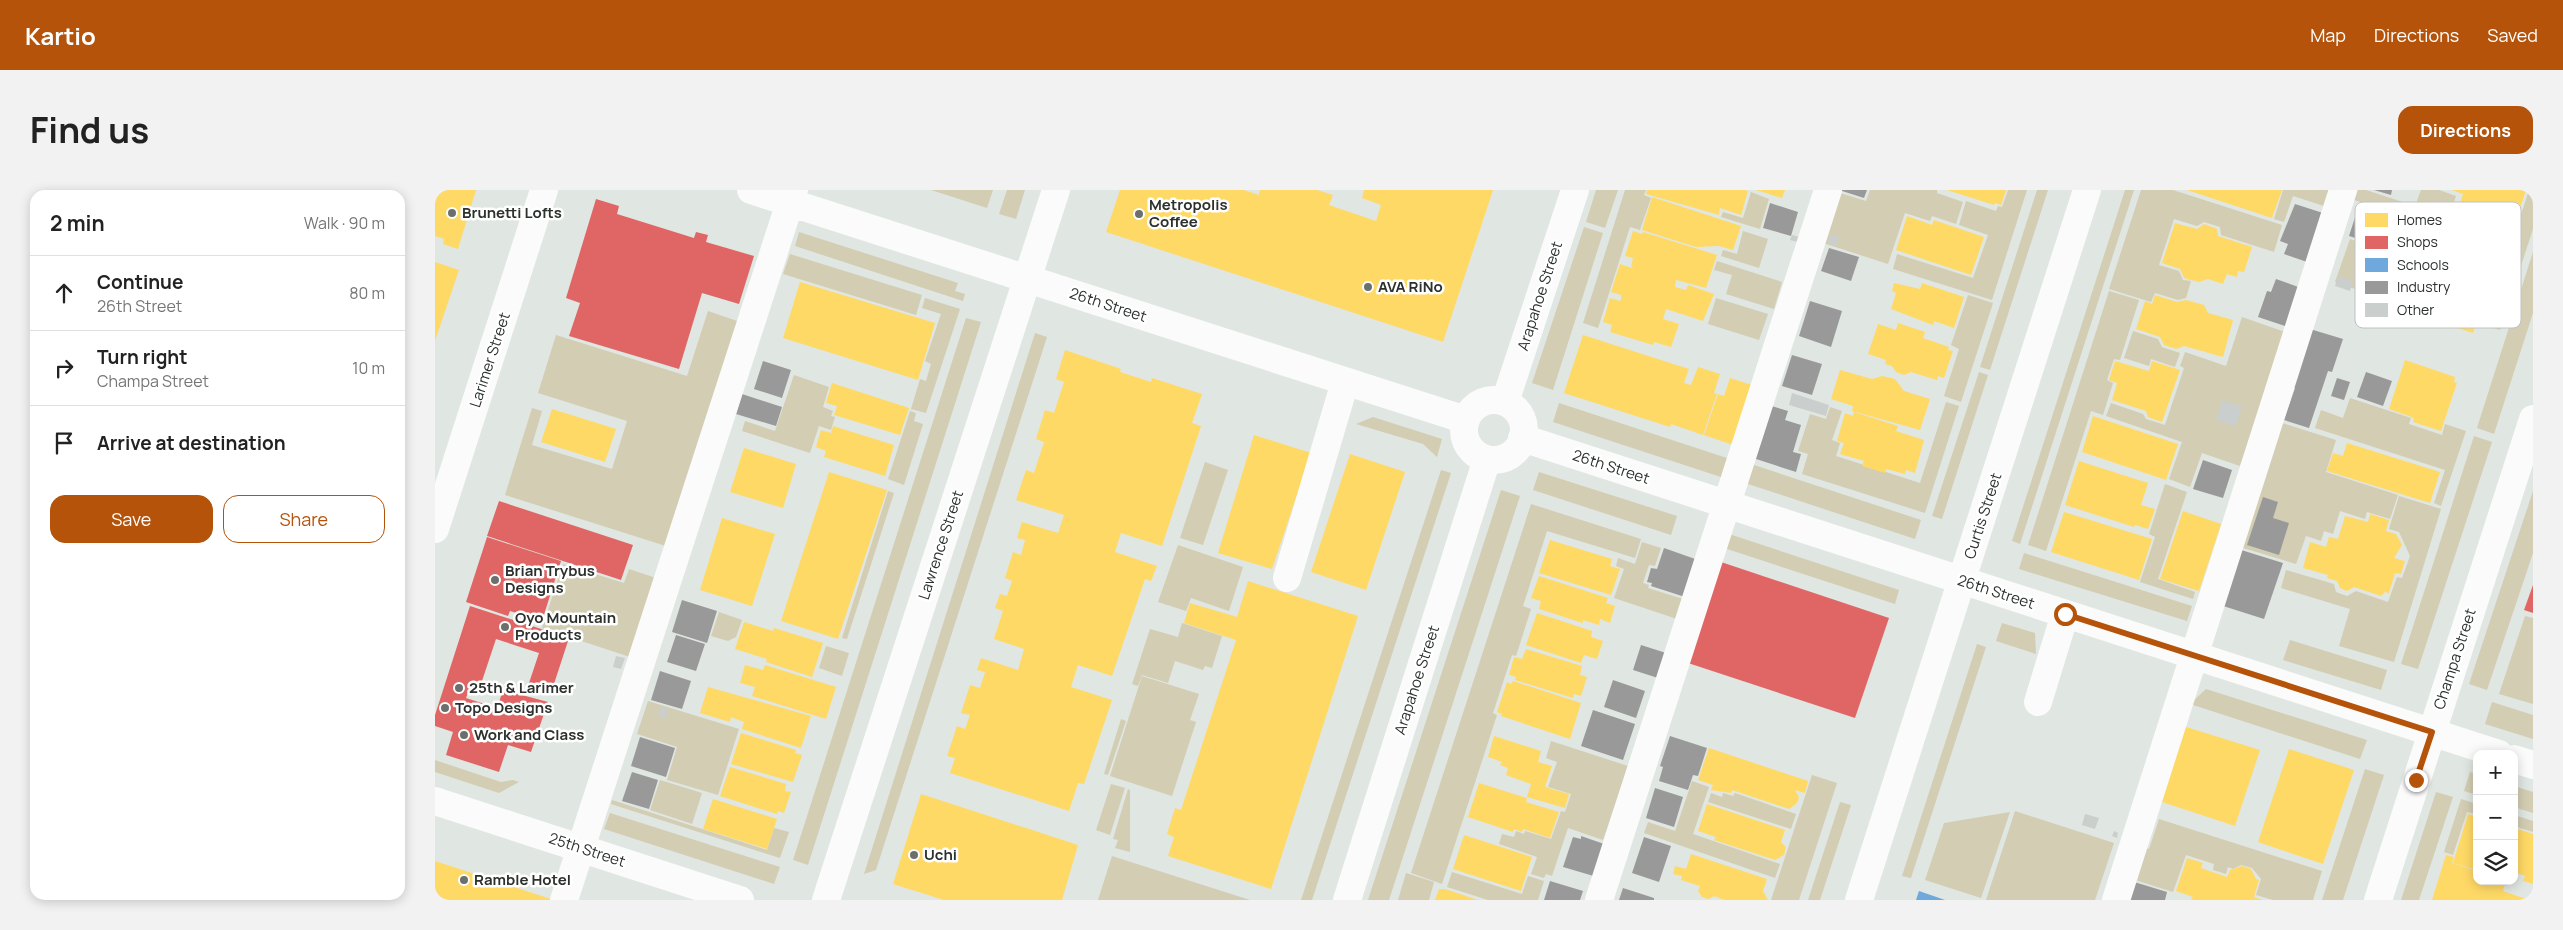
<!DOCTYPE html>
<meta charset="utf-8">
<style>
body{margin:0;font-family:Manrope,sans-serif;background:#f2f2f2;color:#222}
.controls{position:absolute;right:15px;bottom:15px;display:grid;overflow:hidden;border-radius:10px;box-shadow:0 2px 12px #0003}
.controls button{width:45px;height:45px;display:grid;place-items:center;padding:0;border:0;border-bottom:1px solid #e0e0e0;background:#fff;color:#222;font:25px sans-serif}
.stop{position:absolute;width:15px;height:15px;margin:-11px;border:4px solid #b45309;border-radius:50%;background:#fff}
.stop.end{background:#b45309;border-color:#fff;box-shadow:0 1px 5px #0008}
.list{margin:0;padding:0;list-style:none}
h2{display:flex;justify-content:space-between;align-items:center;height:65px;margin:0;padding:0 20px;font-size:21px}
h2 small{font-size:16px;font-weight:400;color:#767676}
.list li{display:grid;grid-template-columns:32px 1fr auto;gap:15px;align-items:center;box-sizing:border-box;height:75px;padding:0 20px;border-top:1px solid #e0e0e0}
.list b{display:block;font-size:19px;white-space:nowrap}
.list p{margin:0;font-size:16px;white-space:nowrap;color:#767676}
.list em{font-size:16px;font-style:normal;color:#767676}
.actions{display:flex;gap:10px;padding:15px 20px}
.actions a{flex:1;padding:11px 0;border:1px solid #b45309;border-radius:15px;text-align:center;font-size:18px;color:#b45309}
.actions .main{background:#b45309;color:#fff}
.icon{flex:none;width:28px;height:28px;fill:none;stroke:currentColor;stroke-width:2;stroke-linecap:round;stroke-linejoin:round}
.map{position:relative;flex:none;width:2098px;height:710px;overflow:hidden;border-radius:15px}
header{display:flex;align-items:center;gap:30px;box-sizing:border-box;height:70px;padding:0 25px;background:#b45309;color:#fff}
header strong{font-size:24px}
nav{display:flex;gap:28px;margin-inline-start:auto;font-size:18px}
.intro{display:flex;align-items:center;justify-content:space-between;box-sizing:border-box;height:120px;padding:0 30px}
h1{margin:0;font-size:35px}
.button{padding:12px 22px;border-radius:15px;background:#b45309;color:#fff;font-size:18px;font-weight:700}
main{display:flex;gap:30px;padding:0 30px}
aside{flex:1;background:#fff;border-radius:15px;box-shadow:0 2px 12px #0003}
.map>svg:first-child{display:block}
</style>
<header>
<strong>Kartio</strong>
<nav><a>Map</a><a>Directions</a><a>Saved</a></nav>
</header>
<div class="intro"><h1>Find us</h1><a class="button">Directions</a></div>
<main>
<aside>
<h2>2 min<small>Walk · 90 m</small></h2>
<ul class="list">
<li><svg class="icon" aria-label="ahead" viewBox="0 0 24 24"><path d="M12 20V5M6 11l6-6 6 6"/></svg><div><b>Continue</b><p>26th Street</p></div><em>80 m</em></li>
<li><svg class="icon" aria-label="right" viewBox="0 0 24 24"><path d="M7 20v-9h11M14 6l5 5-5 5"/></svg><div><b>Turn right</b><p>Champa Street</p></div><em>10 m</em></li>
<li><svg class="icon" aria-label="arrive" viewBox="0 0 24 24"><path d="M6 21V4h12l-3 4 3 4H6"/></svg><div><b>Arrive at destination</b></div></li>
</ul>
<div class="actions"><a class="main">Save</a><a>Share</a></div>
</aside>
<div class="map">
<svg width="2098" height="710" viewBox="0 0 2098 710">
<rect width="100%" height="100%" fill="#e0e6e1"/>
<path fill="#d3cdb3" d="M496,0H558L552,18Z
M572,0H590L581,29L564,24Z
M1161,0H1183L1170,38L1151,32Z
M1190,0H1211L1209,5L1216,8L1205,40L1195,37L1163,138L1148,133Z
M1435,0H1502V3L1528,12L1521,34L1497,26L1495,31L1470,23L1453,74L1388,53L1405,3L1431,11Z
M1573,0H1592L1557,110L1458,79L1462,64L1538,88L1553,45L1524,35L1531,11L1561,21L1563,16L1567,17Z
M1602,0H1613L1555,180L1545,177Z
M1690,0H1699L1585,354L1577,351Z
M1706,0H1738L1847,35L1839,62L1786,45L1785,37L1769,32L1762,36L1739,29L1724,75L1744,81L1748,90L1756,91L1751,108L1743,110L1720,103L1716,112L1674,99Z
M1848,0H1897L1892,17L1858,6L1849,32L1839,29Z
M1923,0H1931L1980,16L1986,0H2004L2021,6L2014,27L1991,19L1982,47L1970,43L1975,28L1919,10Z
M2094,0H2098V39L2065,140L2049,135L2058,106L2002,88L2009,69L2066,86Z
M1316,2L1334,9L1325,39L1286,27L1288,22L1308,28Z
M1149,37L1168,43L1118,200L1097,193Z
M1308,41L1333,49L1324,78L1286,66L1288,60L1302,64Z
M364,42L523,93L520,101L530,104L528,111L360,56Z
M1915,49L1950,61L1954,49L2006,67L1999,85L1976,78L1963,114L1900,92Z
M2098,62V123L2059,244L2042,238Z
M355,64L487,105L481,125L348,84Z
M1282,71L1347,92L1339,119L1291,104L1297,85L1279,80Z
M1674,101L1704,110L1685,170L1679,169L1672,190L1678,193L1668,225L1656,221L1611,361L1593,355Z
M1533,105L1558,113L1526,212L1509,206L1524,159L1516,155Z
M490,108L525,119L491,223L476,219L485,189L491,191L496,174L490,171L506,124L487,118Z
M1281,108L1333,124L1324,150L1273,134Z
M273,121L305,132L234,357L70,305L97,218L107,221L97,255L177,279L192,231L103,203L121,145L252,186Z
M1807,127L1850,142L1805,276L1767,263L1755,297L1734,289L1747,252L1671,226L1676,213L1708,224L1711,229L1730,235L1749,178L1745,176L1750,162L1791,176Z
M531,128L546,132L373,675L358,670Z
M1698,141L1723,149L1727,157L1745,163L1740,177L1716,169L1714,176L1689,168Z
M600,143L612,147L441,680L429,684Z
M1544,182L1553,185L1507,329L1497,326Z
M359,185L394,197L388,217L398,221L396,226L400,227L396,240L384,236L375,263L307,241L310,231L340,241Z
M1915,208L1976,228L1974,234L2007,245L2010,234L2031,241L2006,316L1999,313L2010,280L1880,238L1886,220L1908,228Z
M1511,212L1524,216L1490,323L1367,284L1373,264L1363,261L1375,224L1391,229L1395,217L1407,221L1397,250L1405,253L1401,266L1485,293Z
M1124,213L1298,270L1292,289L1118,232Z
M475,221L481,223L479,231L488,234L469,295L453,289Z
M938,227L1007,249L1002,267L988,254L921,234Z
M1844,232L1901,250L1891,282L1963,305L1955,329L1932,322L1930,329L1905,321L1898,344L1889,341L1886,351L1871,346L1861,374L1805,357Z
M2039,246L2057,252L1983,479L1966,474Z
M770,272L793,280L768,355L745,348Z
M1316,274L1486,330L1480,349L1310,293Z
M1006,280L1016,283L877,710H866Z
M1104,282L1242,326L1236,345L1098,300Z
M1730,294L1752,302L1723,389L1760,402L1758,409L1705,392L1720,347L1714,344Z
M1066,300L1085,306L954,710H933Z
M453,301L459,303L412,449L407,448Z
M2098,301V363L2052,500L2034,494Z
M1964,306L2006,319L1959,472L1904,456L1915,419L1846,398L1851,380L1899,394L1901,402L1912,406L1921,401L1953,412L1962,387L1967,388L1975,366L1964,342L1954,339Z
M1096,314L1206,349L1200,368L1112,341L1088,416L1096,419L1081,466L1077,465L1058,523L1062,525L1007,694L976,683Z
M1294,344L1464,400L1460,414L1289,358Z
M1207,352L1226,358L1220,376L1214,375L1208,393L1214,395L1213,398L1248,409L1242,429L1179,408L1189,379L1181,376L1183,368L1200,374Z
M743,355L808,377L794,421L756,408L751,421L723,412Z
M1589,363L1757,416L1752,431L1584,379Z
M128,374L189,393L194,379L224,389L198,468L107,438Z
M284,422L307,430L301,447L293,451L276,446Z
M2090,426L2098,428V514L2064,504Z
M747,433L787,446L777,478L770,476L768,480L740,471L733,493L707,485L703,496L697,494L715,439L743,447Z
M1567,433L1600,443L1601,464L1561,451Z
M1855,450L1952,480L1946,500L1848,470Z
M1542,454L1551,457L1476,688L1467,686Z
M391,456L414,463L407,486L384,478Z
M707,486L764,504L755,530L761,532L737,606L675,586Z
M1771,499L1932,550L1925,569L1755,514Z
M213,511L304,539L283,605L232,590L242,557L202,544Z
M2057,512L2098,525V549L2050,534Z
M686,529L691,531L673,585L669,584Z
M1116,551L1193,576L1168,650L1133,638L1117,686L1111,684L1109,688L1096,684L1102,667L1064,654L1067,644L1079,647L1081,641L1089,644L1090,641L1116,649L1126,621L1130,622L1136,604L1113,597L1122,572L1111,568Z
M0,570L66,592L78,590L84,592L64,603L0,582Z
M1930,579L1949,585L1908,710H1887Z
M2035,582L2042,584V605L2029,601Z
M1377,585L1402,593L1364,710H1336Z
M225,590L267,603L257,634L215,620Z
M1257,591L1274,597L1258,644L1345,674L1340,688L1209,643L1213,632L1240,641Z
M676,594L690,598L675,645L661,640Z
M2079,596L2098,602V623L2079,617Z
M693,599L695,600V662L680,658L683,650L678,649Z
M2001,602L2018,607L1984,710H1966Z
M1276,603L1287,607L1288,603L1298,606L1300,603L1361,624L1356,639L1273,612Z
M2026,609L2042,614V624L2032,622L2018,665L2009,662Z
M177,610L332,660L339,638L354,642L345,668L176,614Z
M1405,612L1416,615L1385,710H1373Z
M1580,621L1679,653L1660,710H1551Z
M1575,622L1546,708L1490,690L1509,633Z
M175,623L345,677L339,694L169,639Z
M2079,625L2098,631V642L2079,636Z
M1724,629L1887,681L1878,710H1838L1821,705L1826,689L1817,678L1806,675L1798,679L1793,677L1791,684L1778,680L1779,674L1751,665L1738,702L1700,690L1711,658L1714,659Z
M677,666L815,710H663Z
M1017,682L1087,704L1093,686L1109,691L1103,710H1053L1012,697Z
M971,683L999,692L994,710H963Z"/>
<path fill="#ffd966" d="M0,0H41L23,59L8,54L9,49L0,46Z
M685,0H809L824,5L825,0H882L898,5L894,15L941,31L946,15L927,8L929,0H1058L1008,152L671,42Z
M1212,0H1310L1313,1L1306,25L1285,18L1284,25L1211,4Z
M1321,0H1350L1347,8Z
M1512,0H1571L1566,15L1560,13L1559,15Z
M1752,0H1847L1837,28Z
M2017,0H2091L2085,18L2079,16L2074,30L2025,13L2028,4Z
M1217,7L1306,36L1298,60L1284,56L1261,57L1207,40Z
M1472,26L1497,35L1499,30L1549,47L1536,85L1461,60Z
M1740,33L1762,39L1769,34L1782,39L1783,46L1817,57L1809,82L1803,81L1802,87L1792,84L1788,94L1773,89L1764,92L1749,88L1745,79L1727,73Z
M1198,41L1207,44L1208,42L1282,65L1271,98L1241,90L1240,97L1251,100L1253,95L1279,104L1268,131L1231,119L1228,129L1244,134L1236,157L1219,152L1218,155L1175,142L1177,135L1168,132L1175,108L1185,111L1186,109V105L1176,102L1185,74L1197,78L1198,77L1196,76L1198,68L1190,66Z
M0,72L24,80L0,151Z
M2001,90L2050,107L2038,143L1988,127Z
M365,92L500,133L483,190L348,148Z
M1459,93L1485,99L1487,93L1529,107L1519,138L1499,131L1498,135L1456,119L1461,103L1457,101Z
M1720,105L1742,112L1751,110L1769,115L1773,123L1798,130L1788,167L1749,156L1741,159L1729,155L1725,147L1701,139L1710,111L1717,114Z
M1463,133L1490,142L1488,148L1514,157L1513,160L1518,161L1509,188L1503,186L1502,190L1476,182L1469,185L1461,182L1457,176L1450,174L1451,170L1433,164L1443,134L1461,140Z
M1148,145L1254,179L1249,193L1256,195L1263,177L1285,184L1279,203L1282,204L1268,245L1236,234L1235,237L1129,203Z
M630,160L686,179L685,182L716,192L717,188L767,204L757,233L766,236L727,356L686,343L680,362L722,376L716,391L710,389L677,486L643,475L636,497L677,510L649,594L643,593L634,621L515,583L520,568L512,566L522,536L530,539L535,525L526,523L535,495L545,498L550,482L542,480L546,468L583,480L589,459L559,449L568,421L560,418L565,404L572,406L577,391L570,388L578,362L586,365L590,350L582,348L587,332L623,343L629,325L581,310L591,280L599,283L609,252L601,249L610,220L619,223L629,192L621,189Z
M1970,170L2020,187L2019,192L2022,193L2006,241L1978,232L1979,228L1954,219Z
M1680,171L1714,181L1717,171L1745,180L1727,232L1713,227L1711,221L1677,210L1682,193L1674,190Z
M1405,180L1437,189L1447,186L1460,189L1469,201L1495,209L1485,240L1417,221L1418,216L1396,209Z
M1295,188L1317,195L1301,256L1269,245L1283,204L1289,206Z
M397,193L474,218L465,245L399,225L402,216L391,213Z
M117,219L181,239L170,272L106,252Z
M1419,222L1463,236L1461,241L1489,250L1480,283L1471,280L1470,284L1451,279L1450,283L1427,276L1429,271L1405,264L1409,253L1402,251L1410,223L1418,226Z
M1658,226L1743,254L1731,290L1647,262Z
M398,236L459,255L450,286L389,267L391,261L381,257L386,240L396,243Z
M819,245L876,263L837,379L783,363Z
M1912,253L2005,282L1995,313L1892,281L1898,263L1908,266Z
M309,258L361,274L348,318L295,302Z
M915,264L970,282L931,400L876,382Z
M1644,271L1713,293L1706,315L1720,319L1713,339L1700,335L1699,337L1630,315Z
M394,282L452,300L403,449L346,431Z
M1748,321L1786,334L1764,401L1725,389Z
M1629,322L1717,349L1704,390L1616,362Z
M1935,324L1954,330L1951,341L1961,344L1967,355L1959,368L1970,371L1966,384L1960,383L1954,403L1950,402L1946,406L1919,397L1912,401L1905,398L1902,391L1892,388L1893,385L1868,378L1875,352L1891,357L1894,347L1903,349L1910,326L1933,332Z
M287,328L340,344L317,416L265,400Z
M1115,350L1177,369L1175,376L1185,379L1176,405L1104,383Z
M1104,386L1173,408L1171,413L1180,416L1175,433L1165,429L1164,435L1148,430V433L1104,419L1106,411L1096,408Z
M813,391L923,426L836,699L733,666L739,647L732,644L740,618L746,620L801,450L749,433L755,413L802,427Z
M1102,423L1157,441L1156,447L1168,451L1162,469L1149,465L1146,473L1091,455Z
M309,432L338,441L339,438L388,453L377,487L331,472L332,469L300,459Z
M1091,459L1147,476L1145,485L1152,487L1146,506L1139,504L1138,508L1080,490L1081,487L1074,485L1079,467L1087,469Z
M310,475L328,480L330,475L401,497L391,529L317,506L320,497L305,493Z
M1078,491L1146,513L1135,549L1066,526L1067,524L1062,522L1072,492L1076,494Z
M273,497L376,526L366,558L307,539L309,532L296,527L295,532L265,523Z
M1748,536L1825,560L1800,636L1724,611Z
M306,543L361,560L360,563L367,565L358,592L296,574Z
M1059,546L1106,561L1103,572L1117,576L1110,597L1134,604L1130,618L1092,607L1096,594L1071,585L1073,578L1065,575L1067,572L1053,567Z
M1274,558L1373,591L1370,603L1360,600L1364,607L1362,613L1354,619L1297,600L1296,603L1276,600L1278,595L1263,590Z
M1854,559L1919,580L1888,674L1823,652Z
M295,577L351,594L350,601L356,602L349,623L343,621L342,624L285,606Z
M1044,593L1092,608L1091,612L1124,622L1115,648L1088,639L1087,642L1079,639L1078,642L1033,627Z
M486,604L643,655L627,710H509L458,694Z
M278,609L342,629L332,659L268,639Z
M1272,614L1350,640L1346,652L1351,657L1349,665L1340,670L1279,650L1281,647L1263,641Z
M2033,624L2042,627V680L2018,673Z
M2079,638L2098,644V694L2088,691L2090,686L2079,682Z
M1029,645L1097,667L1086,701L1018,679Z
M1256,664L1332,689L1328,701L1333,710H1290L1279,706L1274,709L1267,707L1263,701L1265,696L1246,690L1247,686L1238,684L1240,676L1251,679Z
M2011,665L2019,667L2017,673L2042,681V691H2071L2068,701L2094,710H1997Z
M1752,668L1768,673L1766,678L1792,687L1795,680L1807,676L1816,679L1821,689L1824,690L1819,707L1828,710H1756L1758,707L1741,701Z
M0,671L119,710H0Z
M1004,699H1010L1043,710H1000Z"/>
<path fill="#e06666" d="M161,9L184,16L182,24L259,48L261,42L273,45L271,52L319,66L304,114L267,103L244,179L134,146L145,113L131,108Z
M64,311L198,355L186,390L52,346Z
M52,347L126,371L107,431L75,421L73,426L31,412Z
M1286,372L1454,428L1420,528L1253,473Z
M2098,395V423L2089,420Z
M35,416L134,448L116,503L93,496L104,463L61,449L46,494L41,492L38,501L34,500L31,508L62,518L68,500L113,512L96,562L73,555L64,582L11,565L18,542L0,536V525Z"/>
<path fill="#6fa8dc" d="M1484,701L1510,710H1481Z"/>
<path fill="#999" d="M1404,0H1432L1429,8Z
M1939,0H1957L1956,5Z
M1335,13L1363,22L1356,46L1328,38Z
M1860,14L1891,24L1875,73L1849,64L1853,54L1845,51Z
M1923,18L1958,29L1949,57L1914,46Z
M1394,58L1424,67L1416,91L1386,81Z
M1841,89L1866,98L1853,137L1823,127L1832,101L1836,102Z
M1375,111L1407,121L1396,157L1364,146Z
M1875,139L1908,149L1897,182L1893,181L1874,238L1849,230L1860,198L1856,197Z
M1357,165L1387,174L1377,205L1347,196Z
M328,171L356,180L347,208L319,199Z
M1931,182L1957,191L1948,216L1922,207Z
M1902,188L1915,192L1909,210L1896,206Z
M307,204L347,217L341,236L301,224Z
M1333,215L1353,221L1350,230L1366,235L1358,262L1366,264L1361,282L1315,267Z
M1768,270L1797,280L1788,308L1758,299Z
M1828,307L1843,312L1838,328L1854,333L1844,365L1812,355Z
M1229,358L1263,370L1250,407L1216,396L1217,393L1212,392L1216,378L1222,379Z
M1803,359L1848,373L1829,429L1785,415Z
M247,410L282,421L272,453L237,442Z
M241,445L270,454L261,481L232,472Z
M1206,455L1231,463L1223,488L1198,480Z
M225,481L256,491L247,519L216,510Z
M1178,490L1210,501L1201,528L1169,517Z
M1158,520L1200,534L1188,570L1146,556Z
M1235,546L1272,558L1263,586L1258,585L1253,600L1224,591L1228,577L1225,576Z
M205,547L240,558L231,587L196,576Z
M197,582L223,590L214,619L187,611Z
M1220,598L1248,607L1239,637L1211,628Z
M1146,646L1172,655L1162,687L1128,677L1138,647L1146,649Z
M1209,647L1236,656L1224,692L1197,683Z
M1115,691L1148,701L1145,710H1109Z
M1696,691L1732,702L1730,710H1689Z
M1188,698L1219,708V710H1184Z"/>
<path fill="#cacfcd" d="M1357,45L1365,47L1363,52L1355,50Z
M1396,45L1404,47L1401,56L1393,53Z
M1903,86L1918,91L1915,101L1900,96Z
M1357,203L1394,215L1391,226L1354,215Z
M1787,210L1807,217L1801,236L1781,230Z
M181,466L190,468L186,479L178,477Z
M226,517L233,519L230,529L223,526Z
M1650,624L1664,628L1660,639L1647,635Z
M1679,641L1683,643L1682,648L1677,646Z"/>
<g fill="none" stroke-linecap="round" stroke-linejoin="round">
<path stroke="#fafbfa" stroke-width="28" d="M316,0L1031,230
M1029 240a30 30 0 1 1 60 0a30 30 0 1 1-60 0Z
M1070,212L1140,0
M1087,248L2064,564
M0,339L109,0
M852,388L910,192
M1603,512L1630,424
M2079,569L2098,575
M0,611L305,710
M129,710L359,0
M391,710L621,0
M912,710L1052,269
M1164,710L1393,0
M1424,710L1652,0
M1681,710L1908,0"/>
<path stroke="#fafbfa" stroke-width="28" d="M1943,710L2098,229"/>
</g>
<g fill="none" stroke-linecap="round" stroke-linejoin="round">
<path stroke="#b45309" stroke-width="6" d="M1630,424L1997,542L1981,590"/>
</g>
<g fill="#6b706c" stroke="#fff" stroke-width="2">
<circle cx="17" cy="23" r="5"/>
<circle cx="704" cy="24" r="5"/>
<circle cx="933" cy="97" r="5"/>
<circle cx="60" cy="390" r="5"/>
<circle cx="70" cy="437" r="5"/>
<circle cx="24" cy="498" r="5"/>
<circle cx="10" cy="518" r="5"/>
<circle cx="29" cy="545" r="5"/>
<circle cx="479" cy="665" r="5"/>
<circle cx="29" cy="690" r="5"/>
</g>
<g text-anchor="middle" stroke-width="5" stroke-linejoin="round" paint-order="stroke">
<g font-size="15" font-weight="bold" fill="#2c312d" stroke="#fff" text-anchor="start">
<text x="714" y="20">Metropolis<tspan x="714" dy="17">Coffee</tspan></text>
<text x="27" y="28">Brunetti Lofts</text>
<text x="943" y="102">AVA RiNo</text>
<text x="70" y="386">Brian Trybus<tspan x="70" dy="17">Designs</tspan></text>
<text x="80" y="433">Oyo Mountain<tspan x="80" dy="17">Products</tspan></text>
<text x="34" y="503">25th &amp; Larimer</text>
<text x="20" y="523">Topo Designs</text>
<text x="39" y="550">Work and Class</text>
<text x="489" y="670">Uchi</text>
<text x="39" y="695">Ramble Hotel</text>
</g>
<g font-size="15" fill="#2c312d" stroke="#fff">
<text transform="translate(1105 106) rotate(-72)" y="5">Arapahoe Street</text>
<text transform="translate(673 115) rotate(18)" y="5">26th Street</text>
<text transform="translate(55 170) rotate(-72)" y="5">Larimer Street</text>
<text transform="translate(1176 277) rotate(18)" y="5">26th Street</text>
<text transform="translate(1548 326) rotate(-72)" y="5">Curtis Street</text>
<text transform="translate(506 355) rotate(-72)" y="5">Lawrence Street</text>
<text transform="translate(1561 402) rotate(18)" y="5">26th Street</text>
<text transform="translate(2020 469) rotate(-72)" y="5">Champa Street</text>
<text transform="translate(982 490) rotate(-72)" y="5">Arapahoe Street</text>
<text transform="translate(152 660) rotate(18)" y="5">25th Street</text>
</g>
</g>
<rect x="1920" y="12" width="166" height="126" rx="8" fill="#fff" stroke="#c0c1c0" stroke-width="1"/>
<rect x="1930" y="23" width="23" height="14" fill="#ffd966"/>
<rect x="1930" y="46" width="23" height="13" fill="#e06666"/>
<rect x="1930" y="68" width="23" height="14" fill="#6fa8dc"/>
<rect x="1930" y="91" width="23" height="13" fill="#999"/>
<rect x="1930" y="113" width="23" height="14" fill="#cacfcd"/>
<g font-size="14" fill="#2c312d">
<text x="1962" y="35">Homes</text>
<text x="1962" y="57">Shops</text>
<text x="1962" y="80">Schools</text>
<text x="1962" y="102">Industry</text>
<text x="1962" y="125">Other</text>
</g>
</svg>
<div class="controls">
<button>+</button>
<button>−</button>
<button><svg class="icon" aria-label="layers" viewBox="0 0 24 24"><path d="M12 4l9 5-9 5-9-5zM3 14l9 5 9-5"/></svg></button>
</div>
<div class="stop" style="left:1630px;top:424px"></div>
<div class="stop end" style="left:1981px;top:590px"></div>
</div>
</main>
